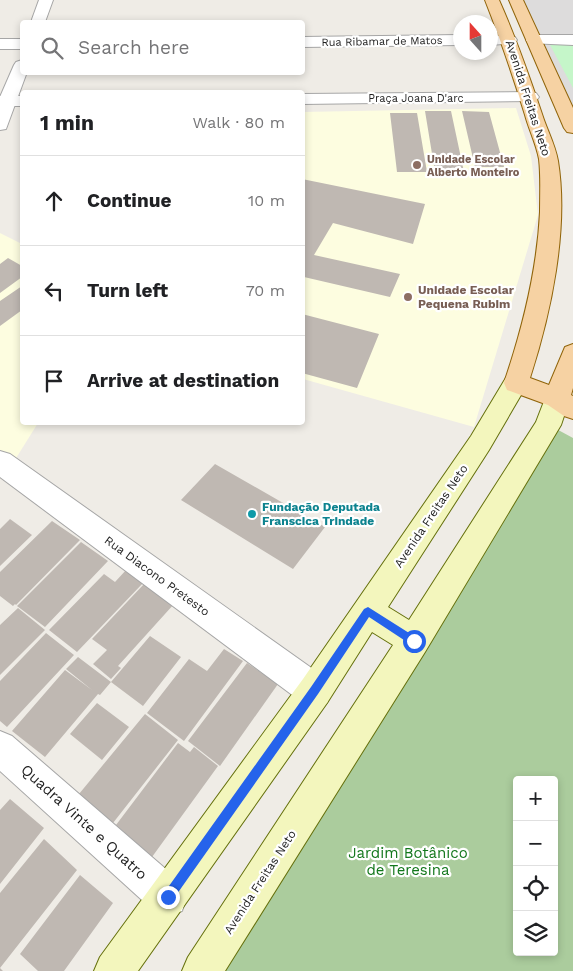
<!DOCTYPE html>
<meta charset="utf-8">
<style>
body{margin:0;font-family:"Work Sans",sans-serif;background:#f6f6f6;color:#202124}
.controls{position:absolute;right:15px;bottom:15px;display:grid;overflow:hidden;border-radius:5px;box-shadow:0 2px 8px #0003}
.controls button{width:45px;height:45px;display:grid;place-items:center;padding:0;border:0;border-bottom:1px solid #e0e0e0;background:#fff;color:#202124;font:25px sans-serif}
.compass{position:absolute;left:453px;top:15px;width:45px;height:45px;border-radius:50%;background:#fff;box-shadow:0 2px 8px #0003;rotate:339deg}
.stop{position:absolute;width:15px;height:15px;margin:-11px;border:4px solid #2563eb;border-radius:50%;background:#fff}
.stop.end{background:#2563eb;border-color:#fff;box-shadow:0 1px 5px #0008}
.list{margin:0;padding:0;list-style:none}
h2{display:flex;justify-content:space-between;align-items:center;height:65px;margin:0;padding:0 20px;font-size:21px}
h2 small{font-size:16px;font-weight:400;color:#757577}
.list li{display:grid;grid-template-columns:32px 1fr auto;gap:15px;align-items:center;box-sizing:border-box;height:90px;padding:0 20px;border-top:1px solid #e0e0e0}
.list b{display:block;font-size:19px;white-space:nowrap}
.list em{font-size:16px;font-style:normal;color:#757577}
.icon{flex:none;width:28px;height:28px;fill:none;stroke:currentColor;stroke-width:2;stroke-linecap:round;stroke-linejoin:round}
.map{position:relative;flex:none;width:573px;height:971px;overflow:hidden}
.search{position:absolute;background:#fff;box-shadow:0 2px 8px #0003;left:20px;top:20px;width:285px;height:55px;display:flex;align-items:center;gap:12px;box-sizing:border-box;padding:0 18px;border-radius:5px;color:#757577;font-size:19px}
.panel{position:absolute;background:#fff;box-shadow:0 2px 8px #0003;left:20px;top:90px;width:285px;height:335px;border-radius:5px}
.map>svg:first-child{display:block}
</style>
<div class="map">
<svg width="573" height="971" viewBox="0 0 573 971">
<rect width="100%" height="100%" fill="#efece6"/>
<path fill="#dddcdc" d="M519,0H573V133L569,116Z"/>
<path fill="#fdfde0" d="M516,108L531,156L538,215L474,427L303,379L302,112Z
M0,233L22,244V422L38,423L13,463L0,454Z"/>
<path fill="#abcc9d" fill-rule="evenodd" d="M549,425L573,438V971H208ZM517,780H554V952H517Z"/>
<path fill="#c5f6c9" d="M549,43H573V88Z"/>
<path fill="#bfb8b2" d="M425,111H451L464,172H435Z
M462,111L489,112L504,167H475Z
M390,113H417L427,172H397Z
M302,179L425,204L413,244L333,223L314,255L400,274L390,297L304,277L302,280Z
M8,258L22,266V277L0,293V264Z
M22,286V310L0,326V301Z
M302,314L379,334L357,388L302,373Z
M215,464L325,527L293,569L181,500Z
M10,519L32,535L0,566V529Z
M52,521L80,540L16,605L15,604L13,606L0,596V572Z
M81,542L108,561L45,627L17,606Z
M127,569L144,582L77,652L49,630L104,574L115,582Z
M145,583L174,604L118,666L121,668L111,679L93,664L107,650L92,639Z
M18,608L45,630L0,675V625Z
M46,633L74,655L7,727L0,721V681Z
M150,636L181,657L143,706L111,682Z
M224,649L243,661L184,741L147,713L189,659L207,671Z
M78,657L111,682L100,695L98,694L45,757L12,731L65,670L92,690L66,669Z
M247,663L278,684L220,766L188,741Z
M97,703L129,727L102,760L70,734Z
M145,714L178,740L113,823L79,794Z
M178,743L190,752L194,747L218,766L152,857L116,825Z
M10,799L44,828L0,884V810Z
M44,839L77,870L0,968L3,971H0V893Z
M80,875L113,903L64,971H38L20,954Z"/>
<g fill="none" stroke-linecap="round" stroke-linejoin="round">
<defs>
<path id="minor" d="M460,35V45L302,47V37Z
M490,35L515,37L517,40L515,43L490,45Z
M534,35H573V45L528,43L526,40L528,37Z
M0,39H22V49H0Z
M530,92L536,93L539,97L536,101L302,104V94Z
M0,96H22V106H0Z
M0,451L10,454L327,679L331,691L327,703L315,707L303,703L0,477Z
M0,731L12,736L182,883L187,897L182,911L168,916L154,911L0,771Z"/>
<path id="tertiary" d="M39,0H53L45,22H31Z
M22,60V72H27L6,129L0,130V97L14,65L16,62Z"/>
<path id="secondary" d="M516,374L525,376L528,383L489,450L388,607L409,620L536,422L548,391L557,388L566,391L570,398L561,425L425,652L225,971H182L188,957L393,645L372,632L327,703L138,971H94L100,957L303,679L471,436L507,376Z"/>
<path id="primary" d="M485,0H499C516,38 529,75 542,114C547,130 555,144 558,161C569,229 551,313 530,378L549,385L565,347L573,344V388L571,395L573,396V419L564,416L548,405L507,390L504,383C523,327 537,271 540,212C540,194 541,176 539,159C536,143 529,130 525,115C513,76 500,38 485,0Z
M509,0H523L573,108V133L567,132L564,128Z"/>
</defs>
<use href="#minor" stroke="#a6a6a6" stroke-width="2"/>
<use href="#tertiary" stroke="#a6a6a6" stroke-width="2"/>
<use href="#secondary" stroke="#65700c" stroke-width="2"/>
<use href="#primary" stroke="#906409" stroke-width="2"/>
<use href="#minor" fill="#fff" fill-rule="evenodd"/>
<use href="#tertiary" fill="#fff" fill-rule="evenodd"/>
<use href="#secondary" fill="#f3f6bd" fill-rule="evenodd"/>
<use href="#primary" fill="#f6d2a3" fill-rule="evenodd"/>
</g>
<path fill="#2563eb" d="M368,607L417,638V644H410L369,617L318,694L172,901L168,903L164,901L162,897L164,893L311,687L364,609Z"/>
<g fill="#8d6e63" stroke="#fff" stroke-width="2">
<circle cx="417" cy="165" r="5"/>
<circle cx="408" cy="297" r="5"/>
</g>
<circle fill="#0f9aa8" stroke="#fff" stroke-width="2" cx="252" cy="514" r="5"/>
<g text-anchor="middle" stroke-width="4.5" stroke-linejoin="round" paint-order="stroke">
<g font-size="11" fill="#1f1f1f" stroke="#fff">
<text transform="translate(382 41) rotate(-1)" y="4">Rua Ribamar de Matos</text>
<text x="416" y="102">Praça Joana D'arc</text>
</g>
<g font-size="11" font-weight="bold" fill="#785e54" stroke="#fff" text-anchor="start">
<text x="427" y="163">Unidade Escolar<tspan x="427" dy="13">Alberto Monteiro</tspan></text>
</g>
<g font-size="12" fill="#1f1f1f" stroke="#fff">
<text transform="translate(528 98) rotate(72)" y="4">Avenida Freitas Neto</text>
<text transform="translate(431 516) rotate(-56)" y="4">Avenida Freitas Neto</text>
<text transform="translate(157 576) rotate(36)" y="4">Rua Diacono Pretesto</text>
<text transform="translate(260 882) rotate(-57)" y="4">Avenida Freitas Neto</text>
</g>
<g font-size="12" font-weight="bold" fill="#785e54" stroke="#fff" text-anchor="start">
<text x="418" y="294">Unidade Escolar<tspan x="418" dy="14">Pequena Rubim</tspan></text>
</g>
<g font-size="12" font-weight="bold" fill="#0d838f" stroke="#fff" text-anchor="start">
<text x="262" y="511">Fundação Deputada<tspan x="262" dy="14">Franscica Trindade</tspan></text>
</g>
<g font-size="15" fill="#1f1f1f" stroke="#fff">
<text transform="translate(84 822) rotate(42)" y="5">Quadra Vinte e Quatro</text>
</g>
<g font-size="15" fill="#12771b" stroke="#fff">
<text x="408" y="858">Jardim Botânico<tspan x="408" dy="17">de Teresina</tspan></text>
</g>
</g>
</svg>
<div class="controls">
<button>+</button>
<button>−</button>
<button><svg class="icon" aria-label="locate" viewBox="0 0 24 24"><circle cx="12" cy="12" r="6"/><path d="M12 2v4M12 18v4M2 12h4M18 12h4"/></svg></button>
<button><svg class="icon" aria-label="layers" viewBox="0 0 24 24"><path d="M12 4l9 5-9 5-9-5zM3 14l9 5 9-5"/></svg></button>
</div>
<svg class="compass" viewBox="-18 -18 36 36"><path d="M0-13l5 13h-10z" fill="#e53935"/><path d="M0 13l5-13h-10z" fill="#757577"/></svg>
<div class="stop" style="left:414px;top:641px"></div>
<div class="stop end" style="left:168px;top:897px"></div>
<div class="search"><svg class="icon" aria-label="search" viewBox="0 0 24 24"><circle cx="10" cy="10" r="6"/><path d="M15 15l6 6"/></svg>Search here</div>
<section class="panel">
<h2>1 min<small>Walk · 80 m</small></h2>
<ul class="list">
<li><svg class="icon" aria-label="ahead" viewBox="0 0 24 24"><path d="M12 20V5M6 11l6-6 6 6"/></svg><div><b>Continue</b></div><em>10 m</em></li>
<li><svg class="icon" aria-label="left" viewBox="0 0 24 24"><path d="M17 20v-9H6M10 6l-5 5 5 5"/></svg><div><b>Turn left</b></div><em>70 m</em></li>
<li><svg class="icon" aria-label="arrive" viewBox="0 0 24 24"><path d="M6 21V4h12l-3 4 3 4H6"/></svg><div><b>Arrive at destination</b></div></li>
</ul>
</section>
</div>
